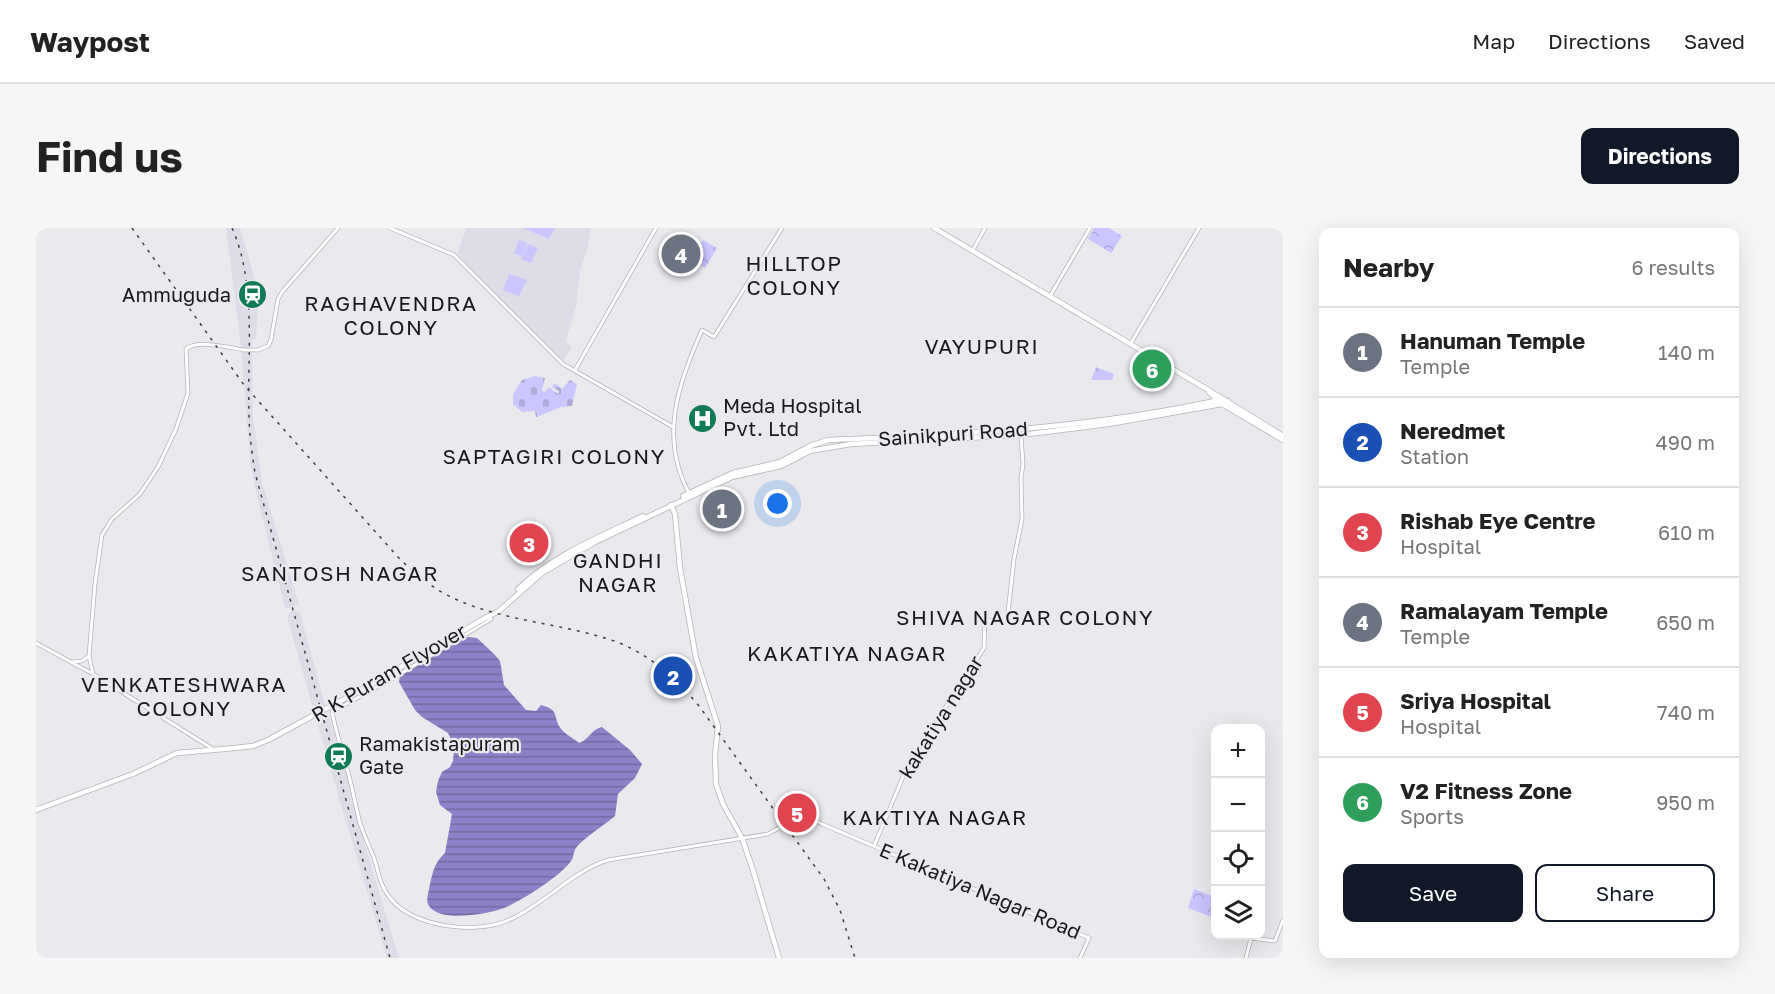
<!DOCTYPE html>
<meta charset="utf-8">
<style>
body{margin:0;font-family:"Golos Text",sans-serif;background:#f6f6f6;color:#222}
.controls{position:absolute;right:18px;bottom:18px;display:grid;overflow:hidden;border-radius:12px;box-shadow:0 6px 24px #0002}
.controls button{width:54px;height:54px;display:grid;place-items:center;padding:0;border:0;border-bottom:2px solid #e0e0e0;background:#fff;color:#222;font:30px sans-serif}
.you{position:absolute;left:742px;top:276px;width:21px;height:21px;margin:-15px;border:4px solid #fff;border-radius:50%;background:#1a73e8;box-shadow:0 0 0 9px #1a73e833}
.badge{display:grid;place-items:center;width:39px;height:39px;border-radius:50%;background:#111827;color:#fff;font-size:20px;font-weight:700}
.pin{position:absolute;translate:-50% -50%;border:3px solid #fff;box-shadow:0 2px 6px #0006}
.list{margin:0;padding:0;list-style:none}
h2{display:flex;justify-content:space-between;align-items:center;height:78px;margin:0;padding:0 24px;font-size:26px}
h2 small{font-size:20px;font-weight:400;color:#767676}
.list li{display:grid;grid-template-columns:39px 1fr auto;gap:18px;align-items:center;box-sizing:border-box;height:90px;padding:0 24px;border-top:2px solid #e0e0e0}
.list b{display:block;font-size:22px;white-space:nowrap}
.list p{margin:0;font-size:20px;white-space:nowrap;color:#767676}
.list em{font-size:20px;font-style:normal;color:#767676}
.actions{display:flex;gap:12px;padding:18px 24px}
.actions a{flex:1;padding:14px 0;border:2px solid #111827;border-radius:12px;text-align:center;font-size:21px;color:#111827}
.actions .main{background:#111827;color:#fff}
.icon{flex:none;width:33px;height:33px;fill:none;stroke:currentColor;stroke-width:2;stroke-linecap:round;stroke-linejoin:round}
.map{position:relative;flex:none;width:1247px;height:730px;overflow:hidden;border-radius:12px}
header{display:flex;align-items:center;gap:36px;box-sizing:border-box;height:84px;padding:0 30px;background:#fff;border-bottom:2px solid #e0e0e0}
header strong{font-size:28px}
nav{display:flex;gap:33px;margin-inline-start:auto;font-size:21px}
.intro{display:flex;align-items:center;justify-content:space-between;box-sizing:border-box;height:144px;padding:0 36px}
h1{margin:0;font-size:42px}
.button{padding:15px 27px;border-radius:12px;background:#111827;color:#fff;font-size:21px;font-weight:700}
main{display:flex;gap:36px;padding:0 36px}
aside{flex:1;background:#fff;border-radius:12px;box-shadow:0 6px 24px #0002}
.map>svg:first-child{display:block}
</style>
<header>
<strong>Waypost</strong>
<nav><a>Map</a><a>Directions</a><a>Saved</a></nav>
</header>
<div class="intro"><h1>Find us</h1><a class="button">Directions</a></div>
<main>
<div class="map">
<svg width="1247" height="730" viewBox="0 0 1247 730">
<defs>
<pattern id="cemetery-stones" width="16" height="16" patternUnits="userSpaceOnUse" patternTransform="scale(1.5)"><rect width="16" height="16" fill="#cbc6ff"/><path d="M2 7V4a2 2 0 0 1 4 0v3zM10 15v-3a2 2 0 0 1 4 0v3z" fill="#aeaada"/></pattern>
<pattern id="park-crowns" width="20" height="18" patternUnits="userSpaceOnUse" patternTransform="scale(1.5)"><rect width="20" height="18" fill="#cbc6ff"/><path d="M2 6a3 3 0 1 1 6 0M12 15a3 3 0 1 1 6 0" fill="none" stroke="#aeaada"/></pattern>
<pattern id="water-rules" width="6" height="5" patternUnits="userSpaceOnUse" patternTransform="scale(1.5)"><rect width="6" height="5" fill="#8b82c7"/><path d="M0 2.5h6" fill="none" stroke="#716aa1"/></pattern>
</defs>
<rect width="100%" height="100%" fill="#eae9ee"/>
<path fill="#dddce7" d="M190,0H204L226,76L222,79L220,111H216L217,190L226,254L263,376L254,380H249L218,256L214,229L205,119Z
M430,0H555L552,19L544,43L540,78L530,113L536,119L527,134L421,26Z
M260,383L264,385L288,473L308,536L320,587L363,730H351L304,574L251,389L255,384Z"/>
<path fill="url(#cemetery-stones)" d="M499,148L509,150L506,163L509,164L513,159L522,166L523,163L516,159L519,155L526,161L534,152L541,156L536,178L525,179L501,189H500L499,183L486,184L477,176V166L486,152Z"/>
<path fill="url(#park-crowns)" d="M1058,0H1073L1086,8L1075,25L1052,11Z
M667,12L681,20L669,40L656,31Z
M1060,139L1078,146L1076,152H1055Z
M1158,661L1179,669L1175,689L1152,680Z"/>
<path fill="#cbc6ff" d="M487,0H519L513,11Z
M483,12L491,15L486,28L492,16L502,20L495,35L485,31L486,28L478,25Z
M473,46L491,52L483,68L467,62Z"/>
<path fill="url(#water-rules)" d="M431,409L441,410L458,426L464,433L468,457L490,482L500,483L505,477C523,482 517,486 523,498C527,505 537,510 543,515C553,512 555,501 566,499L594,522L606,536L599,550L582,566L579,588C570,596 545,612 540,620C537,624 538,629 535,633C525,648 485,673 468,680C452,686 404,695 393,678C389,672 393,664 394,656C397,643 399,634 409,625L416,586L404,577L400,564L402,553L406,544L414,539L417,533L418,522L415,511L412,505L386,489L379,482L363,454L364,447Z"/>
<g fill="none" stroke-linecap="round" stroke-linejoin="round">
<defs>
<path id="minor" d="M354,0L418,27L527,136L637,199
M937,22L949,0
M1014,68L1054,0
M1095,115L1163,0
M222,122L232,118L235,112L242,71L246,64L302,0
M539,142L620,0
M653,265C623,209 642,157 666,102L678,109L746,0
M454,388L455,391L359,449L296,484C300,503 305,520 310,537C316,557 319,576 324,595C328,607 333,618 338,630C343,645 344,659 355,671C378,700 443,707 475,691C510,675 535,644 572,632L732,606L768,586L786,596L1053,710L1044,730
M0,415L57,446L177,521
M36,434L46,433L53,428
M57,446L53,428L59,356L66,307L76,291L104,266L122,239L140,201L152,165L150,121C162,111 194,120 209,122
M838,618L872,537L948,420L949,392L971,393L978,331L986,291L985,250L987,236L985,208
M1210,730L1215,710L1239,713L1247,692"/>
<path id="major" d="M898,0L1174,163L1247,208
M1173,164L1186,176L1247,212
M647,268L697,245L744,234L774,218L792,212C925,207 1058,200 1188,171
M635,277L639,286L644,340L660,430L682,498L679,527L680,556L687,576L706,610L716,639L743,730
M482,361C517,327 564,309 607,288
M449,390L463,383L506,345L559,314L696,249L745,238L774,223L815,216L985,207L1073,196L1186,176L1192,173
M0,582L97,546L141,525L188,521"/>
</defs>
<use href="#minor" stroke="#b4b4b8" stroke-width="4.5"/>
<use href="#major" stroke="#b4b4b8" stroke-width="6"/>
<use href="#minor" stroke="#fff" stroke-width="3"/>
<use href="#major" stroke="#fff" stroke-width="4.5"/>
<path stroke="#3f3f41" stroke-width="1.5" stroke-dasharray="3 6" stroke-linecap="butt" d="M96,0L208,157L362,329C376,343 391,356 409,366C462,394 525,394 581,414C614,427 641,451 663,478L788,651L804,682L819,730
M196,0C221,56 211,124 213,184C213,205 216,225 219,245L354,730"/>
<defs>
<path id="minor-bridge" d="M209,122H222"/>
<path id="major-bridge" d="M188,521L217,518L232,512L332,458L449,390"/>
</defs>
<use href="#minor-bridge" stroke="#b4b4b8" stroke-width="4.5" stroke-linecap="butt"/>
<use href="#major-bridge" stroke="#b4b4b8" stroke-width="6" stroke-linecap="butt"/>
<use href="#minor-bridge" stroke="#fff" stroke-width="3"/>
<use href="#major-bridge" stroke="#fff" stroke-width="4.5"/>
</g>
<defs>
<symbol id="station-disc" viewBox="-11 -11 22 22"><circle r="9.5" fill="#117b55" stroke="#eae9ee"/><path d="M-3-6H3Q5-6 5-4V2Q5 4 3 4L4.5 6H3L1.5 4h-3L-3 6H-4.5L-3 4Q-5 4-5 2V-4Q-5-6-3-6ZM-3.5-4v3h7v-3ZM-3.5 1v1.5H-2V1ZM2 1v1.5H3.5V1Z" fill="#fff"/></symbol>
<symbol id="hospital-disc" viewBox="-11 -11 22 22"><circle r="9.5" fill="#117b55" stroke="#eae9ee"/><path d="M-5-5h3v3.5h4V-5h3V5h-3V1.5h-4V5h-3Z" fill="#fff"/></symbol>
</defs>
<g fill-rule="evenodd">
<use href="#station-disc" x="200" y="50" width="33" height="33"/>
<use href="#hospital-disc" x="650" y="174" width="33" height="33"/>
<use href="#station-disc" x="286" y="512" width="33" height="33"/>
</g>
<g text-anchor="middle" stroke-width="4.5" stroke-linejoin="round" paint-order="stroke">
<g font-size="20" fill="#1a1a1c" stroke="#eae9ee" text-anchor="start">
<text x="195" y="74" text-anchor="end">Ammuguda</text>
<text x="687" y="185">Meda Hospital<tspan x="687" dy="23">Pvt. Ltd</tspan></text>
<text x="323" y="523">Ramakistapuram<tspan x="323" dy="23">Gate</tspan></text>
</g>
<g font-size="20" fill="#1a1a1c" stroke="#eae9ee">
<text transform="translate(917 206) rotate(-4)" y="7">Sainikpuri Road</text>
<text transform="translate(353 445) rotate(-30)" y="7">R K Puram Flyover</text>
<text transform="translate(905 489) rotate(-58)" y="7">kakatiya nagar</text>
<text transform="translate(944 663) rotate(23)" y="7">E Kakatiya Nagar Road</text>
</g>
<g font-size="21" letter-spacing="1.5" fill="#1a1a1c" stroke="#eae9ee">
<text x="758" y="43">HILLTOP<tspan x="758" dy="24">COLONY</tspan></text>
<text x="355" y="83">RAGHAVENDRA<tspan x="355" dy="24">COLONY</tspan></text>
<text x="946" y="126">VAYUPURI</text>
<text x="518" y="236">SAPTAGIRI COLONY</text>
<text x="582" y="340">GANDHI<tspan x="582" dy="24">NAGAR</tspan></text>
<text x="304" y="353">SANTOSH NAGAR</text>
<text x="989" y="397">SHIVA NAGAR COLONY</text>
<text x="811" y="433">KAKATIYA NAGAR</text>
<text x="148" y="464">VENKATESHWARA<tspan x="148" dy="24">COLONY</tspan></text>
<text x="899" y="597">KAKTIYA NAGAR</text>
</g>
</g>
</svg>
<div class="controls">
<button>+</button>
<button>−</button>
<button><svg class="icon" aria-label="locate" viewBox="0 0 24 24"><circle cx="12" cy="12" r="6"/><path d="M12 2v4M12 18v4M2 12h4M18 12h4"/></svg></button>
<button><svg class="icon" aria-label="layers" viewBox="0 0 24 24"><path d="M12 4l9 5-9 5-9-5zM3 14l9 5 9-5"/></svg></button>
</div>
<div class="you"></div>
<div class="pin badge" style="left:686px;top:281px;background:#6b7280">1</div>
<div class="pin badge" style="left:637px;top:448px;background:#1a4fb4">2</div>
<div class="pin badge" style="left:493px;top:315px;background:#e0444e">3</div>
<div class="pin badge" style="left:645px;top:26px;background:#6b7280">4</div>
<div class="pin badge" style="left:761px;top:585px;background:#e0444e">5</div>
<div class="pin badge" style="left:1116px;top:141px;background:#2e9e5b">6</div>
</div>
<aside>
<h2>Nearby<small>6 results</small></h2>
<ul class="list">
<li><span class="badge" style="background:#6b7280">1</span><div><b>Hanuman Temple</b><p>Temple</p></div><em>140 m</em></li>
<li><span class="badge" style="background:#1a4fb4">2</span><div><b>Neredmet</b><p>Station</p></div><em>490 m</em></li>
<li><span class="badge" style="background:#e0444e">3</span><div><b>Rishab Eye Centre</b><p>Hospital</p></div><em>610 m</em></li>
<li><span class="badge" style="background:#6b7280">4</span><div><b>Ramalayam Temple</b><p>Temple</p></div><em>650 m</em></li>
<li><span class="badge" style="background:#e0444e">5</span><div><b>Sriya Hospital</b><p>Hospital</p></div><em>740 m</em></li>
<li><span class="badge" style="background:#2e9e5b">6</span><div><b>V2 Fitness Zone</b><p>Sports</p></div><em>950 m</em></li>
</ul>
<div class="actions"><a class="main">Save</a><a>Share</a></div>
</aside>
</main>
